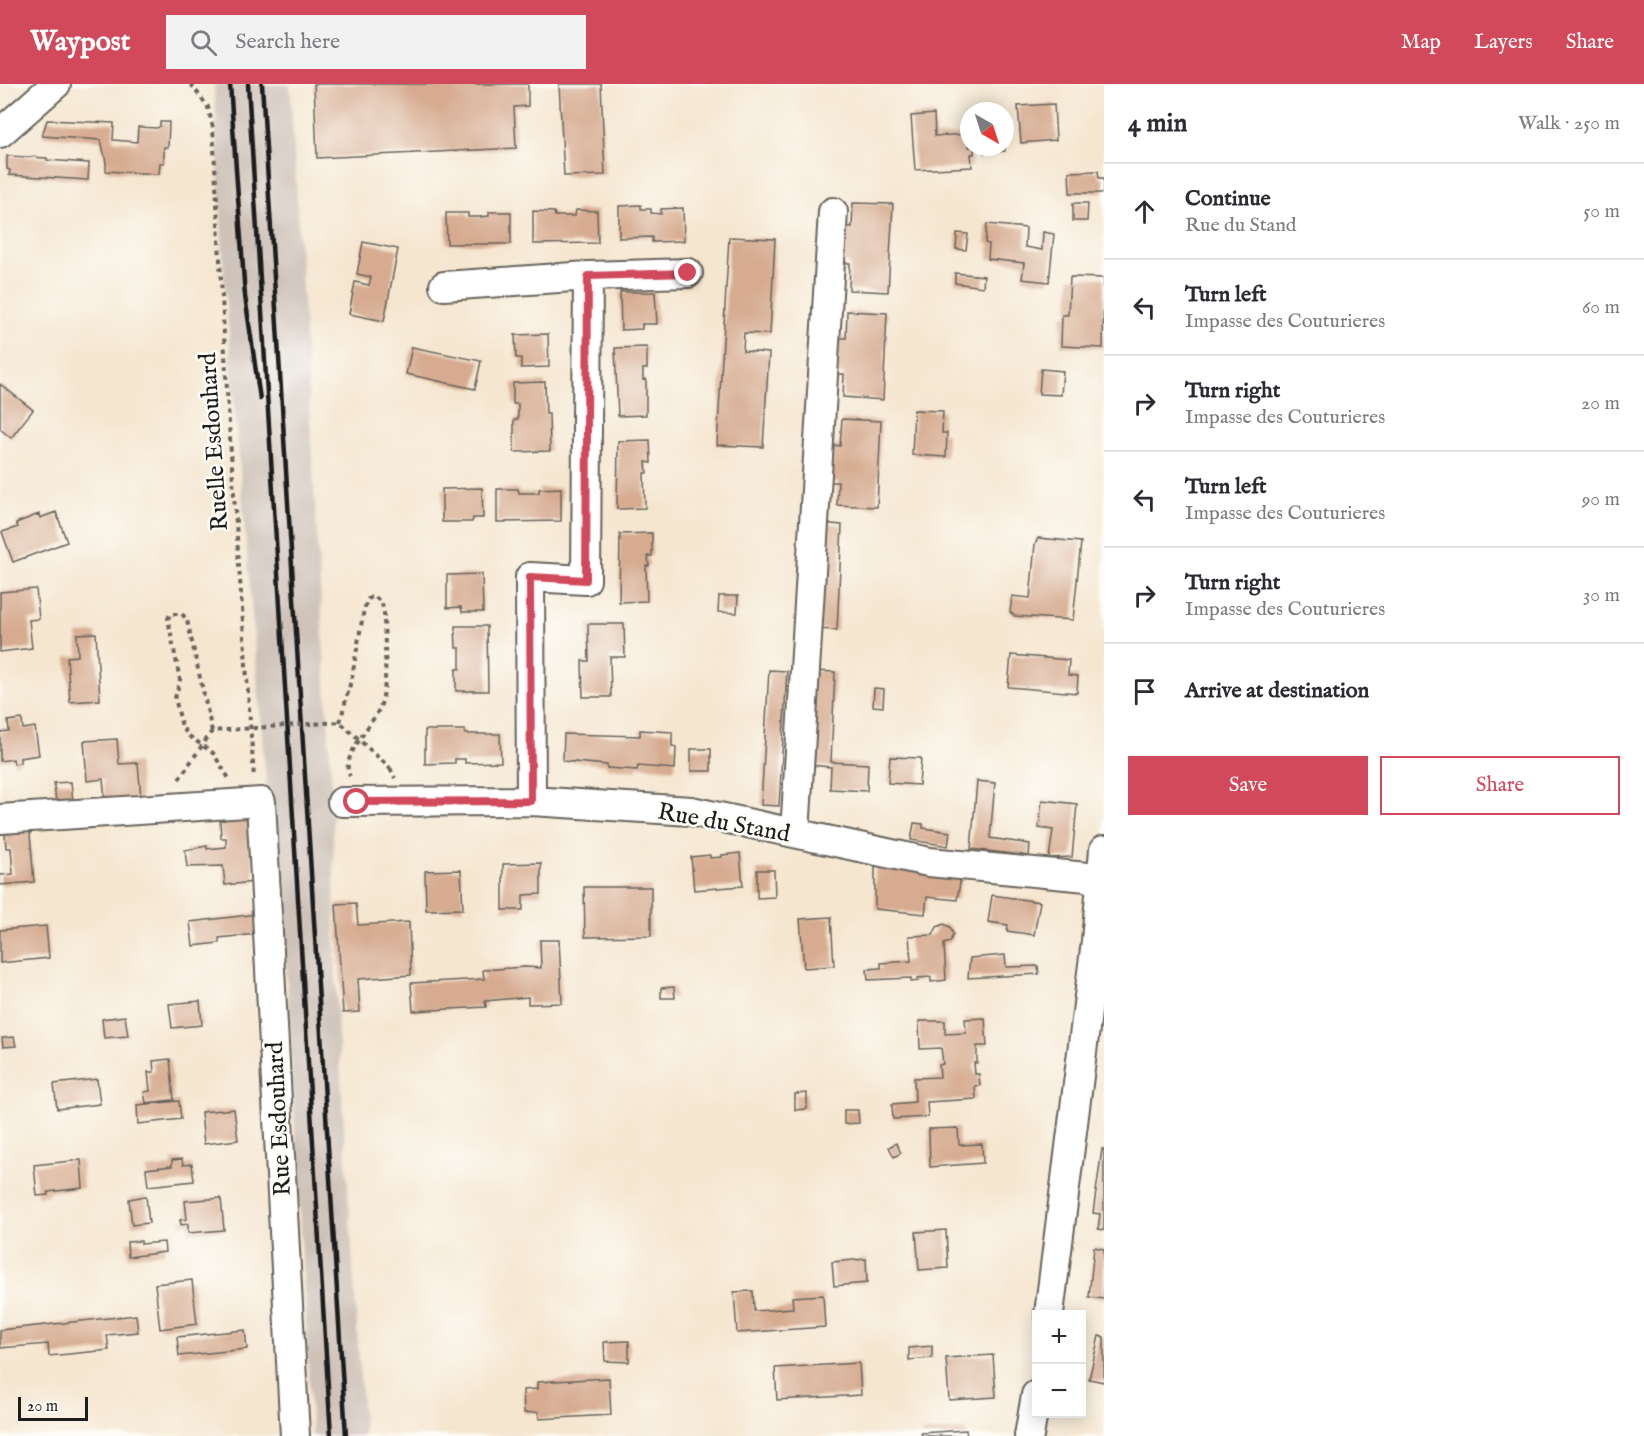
<!DOCTYPE html>
<meta charset="utf-8">
<style>
body{margin:0;font-family:"IM FELL English",serif;background:#f2f2f3;color:#2b2b33}
.controls{position:absolute;right:18px;bottom:18px;display:grid;overflow:hidden;border-radius:0px;box-shadow:0 3px 15px #0003}
.controls button{width:54px;height:54px;display:grid;place-items:center;padding:0;border:0;border-bottom:2px solid #e1e1e2;background:#fff;color:#2b2b33;font:30px sans-serif}
.compass{position:absolute;left:960px;top:18px;width:54px;height:54px;border-radius:50%;background:#fff;box-shadow:0 3px 15px #0003;rotate:141deg}
.scale{position:absolute;left:18px;bottom:15px;width:70px;box-sizing:border-box;padding-left:6px;border:3px solid #1c1c1c;border-top:0;font-size:16px;line-height:21px;white-space:nowrap;color:#1c1c1c;-webkit-text-stroke:4px #fdfcf7;paint-order:stroke}
.stop{position:absolute;width:18px;height:18px;margin:-14px;border:4px solid #d1495b;border-radius:50%;background:#fff}
.stop.end{background:#d1495b;border-color:#fff;box-shadow:0 2px 6px #0008}
.list{margin:0;padding:0;list-style:none}
h2{display:flex;justify-content:space-between;align-items:center;height:78px;margin:0;padding:0 24px;font-size:26px}
h2 small{font-size:20px;font-weight:400;color:#7c7c81}
.list li{display:grid;grid-template-columns:39px 1fr auto;gap:18px;align-items:center;box-sizing:border-box;height:96px;padding:0 24px;border-top:2px solid #e1e1e2}
.list b{display:block;font-size:22px;white-space:nowrap}
.list p{margin:0;font-size:20px;white-space:nowrap;color:#7c7c81}
.list em{font-size:20px;font-style:normal;color:#7c7c81}
.actions{display:flex;gap:12px;padding:18px 24px}
.actions a{flex:1;padding:14px 0;border:2px solid #d1495b;border-radius:0px;text-align:center;font-size:21px;color:#d1495b}
.actions .main{background:#d1495b;color:#fff}
.icon{flex:none;width:33px;height:33px;fill:none;stroke:currentColor;stroke-width:2;stroke-linecap:round;stroke-linejoin:round}
.map{position:relative;flex:none;width:1104px;height:1352px;overflow:hidden}
header{display:flex;align-items:center;gap:36px;box-sizing:border-box;height:84px;padding:0 30px;background:#d1495b;color:#fff}
header strong{font-size:28px}
nav{display:flex;gap:33px;margin-inline-start:auto;font-size:21px}
.search{width:420px;height:54px;background:#f2f2f3;display:flex;align-items:center;gap:15px;box-sizing:border-box;padding:0 21px;border-radius:0px;color:#7c7c81;font-size:22px}
main{display:flex}
aside{flex:1;background:#fff}
.map>svg:first-child{display:block}
</style>
<header>
<strong>Waypost</strong>
<div class="search"><svg class="icon" aria-label="search" viewBox="0 0 24 24"><circle cx="10" cy="10" r="6"/><path d="M15 15l6 6"/></svg>Search here</div>
<nav><a>Map</a><a>Layers</a><a>Share</a></nav>
</header>
<main>
<div class="map">
<svg width="1104" height="1352" viewBox="0 0 1104 1352">
<rect width="100%" height="100%" fill="#fdfcf7"/>
<filter id="ink" filterUnits="userSpaceOnUse"><feTurbulence type="fractalNoise" baseFrequency=".0167" numOctaves="2"/><feDisplacementMap in="SourceGraphic" scale="12" xChannelSelector="R" yChannelSelector="G"/><feConvolveMatrix kernelMatrix="1 2 1 2 8 2 1 2 1" color-interpolation-filters="sRGB"/></filter>
<filter id="wash" filterUnits="userSpaceOnUse"><feTurbulence type="fractalNoise" baseFrequency=".008" numOctaves="4" result="noise"/><feDisplacementMap in="SourceGraphic" scale="24" xChannelSelector="R" yChannelSelector="G"/><feGaussianBlur stdDeviation="1.35" result="paint"/><feColorMatrix in="noise" values="0 0 0 0 0 0 0 0 0 0 0 0 0 0 0 0 0 1.4 0 .05"/><feComposite in="paint" operator="in"/></filter>
<g filter="url(#wash)">
<rect width="100%" height="100%" fill="#f5e6d0"/>
<path fill="#cec2b9" d="M214,0H290L332,703L337,932L364,1352H312L286,880L267,711L224,193Z"/>
<g id="blocks">
<path fill="#d6ab90" d="M314,0H528V22L514,23L516,64L317,74Z
M559,0H601L605,91L564,92Z
M1054,20L1056,56L1021,59L1018,22Z
M934,30L935,52L969,50V63H974V70H971L972,83L915,86L911,32Z
M47,36L114,39L113,56L137,58L138,43L157,44L160,42V38H169L168,63H164V79H160L159,90L106,87V78L101,56L42,52Z
M984,63H1005V67L984,69Z
M7,72L47,74V76L89,79L88,96L9,91L10,86L7,85Z
M1098,87L1099,94H1104V109H1070L1069,88Z
M853,119L893,120L888,208L849,206L850,179H843L844,143H852Z
M1073,119H1088L1087,137H1073Z
M641,121V125H651V129L661,130V125L683,124L684,157L652,158V153L619,154V122Z
M576,126L597,127L598,159L533,160V127L554,128L555,132H575Z
M489,128H511V160H447L446,129H468V133H479L489,132Z
M987,140L1026,144L1025,163L1042,166L1043,148L1054,150L1049,198L1022,195L1024,179L988,175L989,160L985,159Z
M957,149L968,150L966,166L956,165Z
M729,153L775,155L770,250L744,249L743,267L769,269L763,363L717,361Z
M363,158L398,165L384,237L349,230L355,198L369,201L371,193L357,190Z
M955,189L984,192L983,203L955,199Z
M1070,193L1104,194L1103,264L1061,262L1062,231H1068Z
M620,208H655L657,240H642V245L621,246Z
M847,227L887,229L883,316L843,313L844,290H837L838,254H846Z
M548,250L549,283L521,284V274H516L515,251Z
M412,263L481,277L475,305L406,290Z
M647,263V285H643V296L646,295V331L618,332L615,264Z
M1041,285L1063,287L1061,311L1039,310Z
M545,298L546,330H549L550,367L514,368V336L518,335V320H513V299Z
M0,300L33,326L11,354L0,345Z
M914,326L943,327L942,349H947L946,373L912,371Z
M842,335L881,337L877,423L837,421L838,398H831L833,361L840,362Z
M650,356L651,379L646,378L647,389H644L645,424L617,425L618,357Z
M482,404L483,434H473L472,438H442V405Z
M561,404V437L497,438V405H518L519,409H539V405Z
M56,428L67,458L13,478L2,448L18,443L16,439L39,430L40,434Z
M820,439L842,441L837,546L815,545Z
M652,449V472H648L649,482H646L647,517L619,518L620,450Z
M1038,454L1081,458L1073,536L1015,532L1010,528L1012,512L1030,514L1035,460Z
M482,490L483,528H462L461,523L447,524V491Z
M36,505L39,535L29,536L32,564L0,568V508Z
M719,512H738L737,529L718,528Z
M588,540H624L625,573H610L611,613H583L582,577H589Z
M455,542H487L488,607H456V585H460V564H456Z
M96,549L100,616L70,618L67,573L78,572L77,550Z
M1011,571L1069,576L1068,591L1078,592L1077,609L1008,603Z
M769,586L787,587L779,722L761,721Z
M813,587L835,588L831,678L868,680L867,707L830,705L831,683L808,681Z
M874,604L884,605L883,623L873,622Z
M22,635L23,645L35,643L39,671L20,674V679L14,680L13,675L0,677V648L9,647L8,637Z
M425,646H465V650H500L501,678L465,679V675H455V679L425,680Z
M640,646L672,648V662L676,663L675,685L638,682L637,686L607,684V681L563,677L564,650L640,652Z
M117,655L119,680L138,679L141,714L105,716L103,695L87,697L84,657Z
M691,665H711V687H691Z
M890,673L921,674L919,701L888,699Z
M977,697L995,699L990,754L1030,760L1029,772L971,765Z
M71,698L73,718L56,719L54,699Z
M1042,716L1077,720L1072,773L1049,774L1053,746L1039,744Z
M250,723L254,798L225,801L223,782L187,783L185,766L207,762V765L226,763V754H221L220,736H225L224,724Z
M29,738L34,798L0,801V791L13,790L11,764H6L5,750H9L8,739Z
M914,739L923,740V744L950,748L948,762L911,756Z
M740,769L743,802L694,806L691,773L710,771V774L722,773V771Z
M875,776L961,793L957,816L927,813L925,830L875,825Z
M541,779V810L523,811V826H503V780Z
M461,786L463,825L426,826L425,787Z
M757,786H774L775,813L757,814Z
M584,803H651V852L585,853Z
M992,811L1040,818L1034,851L1007,847L1008,841L988,838Z
M356,819L358,841L409,838L411,891L358,895L360,928L343,929L336,820Z
M257,830V850L219,854V859L193,862L190,838Z
M831,833L834,882L804,884L800,835Z
M944,840L950,843L953,850L950,858L944,860L946,896L931,898V893L918,894L919,897L911,898V894L868,896L867,885L881,884V879L911,877L909,852L933,851L937,843Z
M46,842L49,874L0,879V846Z
M540,856H559L562,919L528,920V913L485,917L486,923L413,927L411,899L484,895L483,886L525,883L541,884Z
M1005,871L1006,883L1038,882L1039,890L968,894L970,874Z
M674,903L675,914H661V904Z
M200,917L202,941L172,944L169,920Z
M125,932L128,952L104,954L102,935Z
M985,934L987,962H977V979H974L975,990H979L980,1002H975L976,1015L927,1018L928,1033L893,1035L892,1020L915,1018L914,994L940,993L939,981L943,980L941,964L920,965L919,937H945V950L966,949L965,935Z
M14,953L16,962L3,963L2,954Z
M170,975L174,1016L146,1019L144,1008L150,1007L148,988H154L153,977Z
M97,995L100,1020L57,1025L54,1000Z
M807,1009V1025L795,1026V1010Z
M179,1017L181,1035L138,1040L137,1021Z
M234,1025L238,1056L204,1060L201,1028Z
M844,1026H858L859,1039L844,1040Z
M958,1044L959,1061L982,1060L983,1079L930,1083L929,1045Z
M896,1059L901,1069L894,1073L889,1063Z
M1102,1065H1104V1146L1098,1145L1100,1130L1093,1129Z
M182,1075L183,1081L192,1080L194,1097L148,1102L146,1085L172,1082V1076Z
M81,1076L83,1104L48,1108V1111L37,1112L34,1081Z
M146,1112L149,1139L132,1141L129,1115Z
M221,1114L224,1146L188,1149V1140L181,1141L180,1136L187,1135L185,1117Z
M946,1146L948,1184L919,1186L916,1148Z
M141,1157V1160L164,1158L165,1168L128,1173L127,1158Z
M1094,1163L1104,1165V1215L1089,1213Z
M866,1175L867,1199L834,1202L832,1178Z
M192,1196L197,1240L160,1245L155,1200Z
M753,1207L754,1227L793,1224L792,1213L823,1211L825,1243L737,1249L734,1208Z
M136,1231L138,1248L107,1251L109,1266L49,1272L48,1260L0,1264V1246Z
M245,1246L247,1265L179,1272L177,1253Z
M1099,1252L1104,1253V1298L1089,1295Z
M629,1257V1278L605,1277L604,1258Z
M932,1262V1274L909,1276V1264Z
M993,1271L996,1313L949,1316L946,1274Z
M859,1279L861,1311L777,1316L775,1284Z
M609,1294L611,1331L539,1335L538,1328L524,1329L523,1306L537,1305V1298Z
M966,1346L967,1352H922L921,1349Z"/>
</g>
</g>
<g filter="url(#ink)">
<use href="#blocks" fill-opacity="0" stroke="#68635b" stroke-width="1.5"/>
<g fill="none" stroke-linecap="round" stroke-linejoin="round">
<defs>
<path id="minor" d="M0,49L56,0
M444,202L588,192
M531,717L530,493L586,496L588,192L688,189
M342,718L531,717L691,727L929,778L1087,793L1104,802
M0,735L261,718L295,1352
M795,749L833,128
M1049,1230L1096,857L1104,766
M1029,1352L1036,1311"/>
</defs>
<use href="#minor" stroke="#68635b" stroke-width="32"/>
<path stroke="#68635b" stroke-width="4" stroke-dasharray="4.5 4.5" stroke-linecap="butt" d="M191,0L208,23L213,44L228,326L254,694
M340,638L352,593L364,525L368,515L374,512L382,519L384,530C384,555 389,601 380,623C372,642 339,674 350,692
M212,647L187,536L182,530H170L168,535L180,596L175,614L182,643L189,652L213,669L230,696
M390,684L395,694"/>
<use href="#minor" stroke="#fff" stroke-width="28"/>
<path stroke="#1c1c1c" stroke-width="4.5" d="M230,0L245,212L260,315
M248,0L331,1352
M262,0L346,1352"/>
<path stroke="#68635b" stroke-width="4" stroke-dasharray="4.5 4.5" stroke-linecap="butt" d="M179,695L212,647L340,638L390,684"/>
</g>
</g>
<g fill="none" stroke-linecap="round" stroke-linejoin="round" filter="url(#ink)">
<path stroke="#d1495b" stroke-width="8" d="M357,718L531,717L530,493L586,496L588,192L688,189"/>
</g>
<g text-anchor="middle" stroke-width="5" stroke-linejoin="round" paint-order="stroke">
<g font-size="24" fill="#1c1c1c" stroke="#fdfcf7">
<text transform="translate(213 358) rotate(-94)" y="8">Ruelle Esdouhard</text>
<text transform="translate(724 738) rotate(10)" y="8">Rue du Stand</text>
<text transform="translate(278 1035) rotate(-93)" y="8">Rue Esdouhard</text>
</g>
</g>
</svg>
<div class="controls">
<button>+</button>
<button>−</button>
</div>
<svg class="compass" viewBox="-18 -18 36 36"><path d="M0-13l5 13h-10z" fill="#e53935"/><path d="M0 13l5-13h-10z" fill="#7c7c81"/></svg>
<div class="scale">20 m</div>
<div class="stop" style="left:357px;top:718px"></div>
<div class="stop end" style="left:688px;top:189px"></div>
</div>
<aside>
<h2>4 min<small>Walk · 250 m</small></h2>
<ul class="list">
<li><svg class="icon" aria-label="ahead" viewBox="0 0 24 24"><path d="M12 20V5M6 11l6-6 6 6"/></svg><div><b>Continue</b><p>Rue du Stand</p></div><em>50 m</em></li>
<li><svg class="icon" aria-label="left" viewBox="0 0 24 24"><path d="M17 20v-9H6M10 6l-5 5 5 5"/></svg><div><b>Turn left</b><p>Impasse des Couturieres</p></div><em>60 m</em></li>
<li><svg class="icon" aria-label="right" viewBox="0 0 24 24"><path d="M7 20v-9h11M14 6l5 5-5 5"/></svg><div><b>Turn right</b><p>Impasse des Couturieres</p></div><em>20 m</em></li>
<li><svg class="icon" aria-label="left" viewBox="0 0 24 24"><path d="M17 20v-9H6M10 6l-5 5 5 5"/></svg><div><b>Turn left</b><p>Impasse des Couturieres</p></div><em>90 m</em></li>
<li><svg class="icon" aria-label="right" viewBox="0 0 24 24"><path d="M7 20v-9h11M14 6l5 5-5 5"/></svg><div><b>Turn right</b><p>Impasse des Couturieres</p></div><em>30 m</em></li>
<li><svg class="icon" aria-label="arrive" viewBox="0 0 24 24"><path d="M6 21V4h12l-3 4 3 4H6"/></svg><div><b>Arrive at destination</b></div></li>
</ul>
<div class="actions"><a class="main">Save</a><a>Share</a></div>
</aside>
</main>
